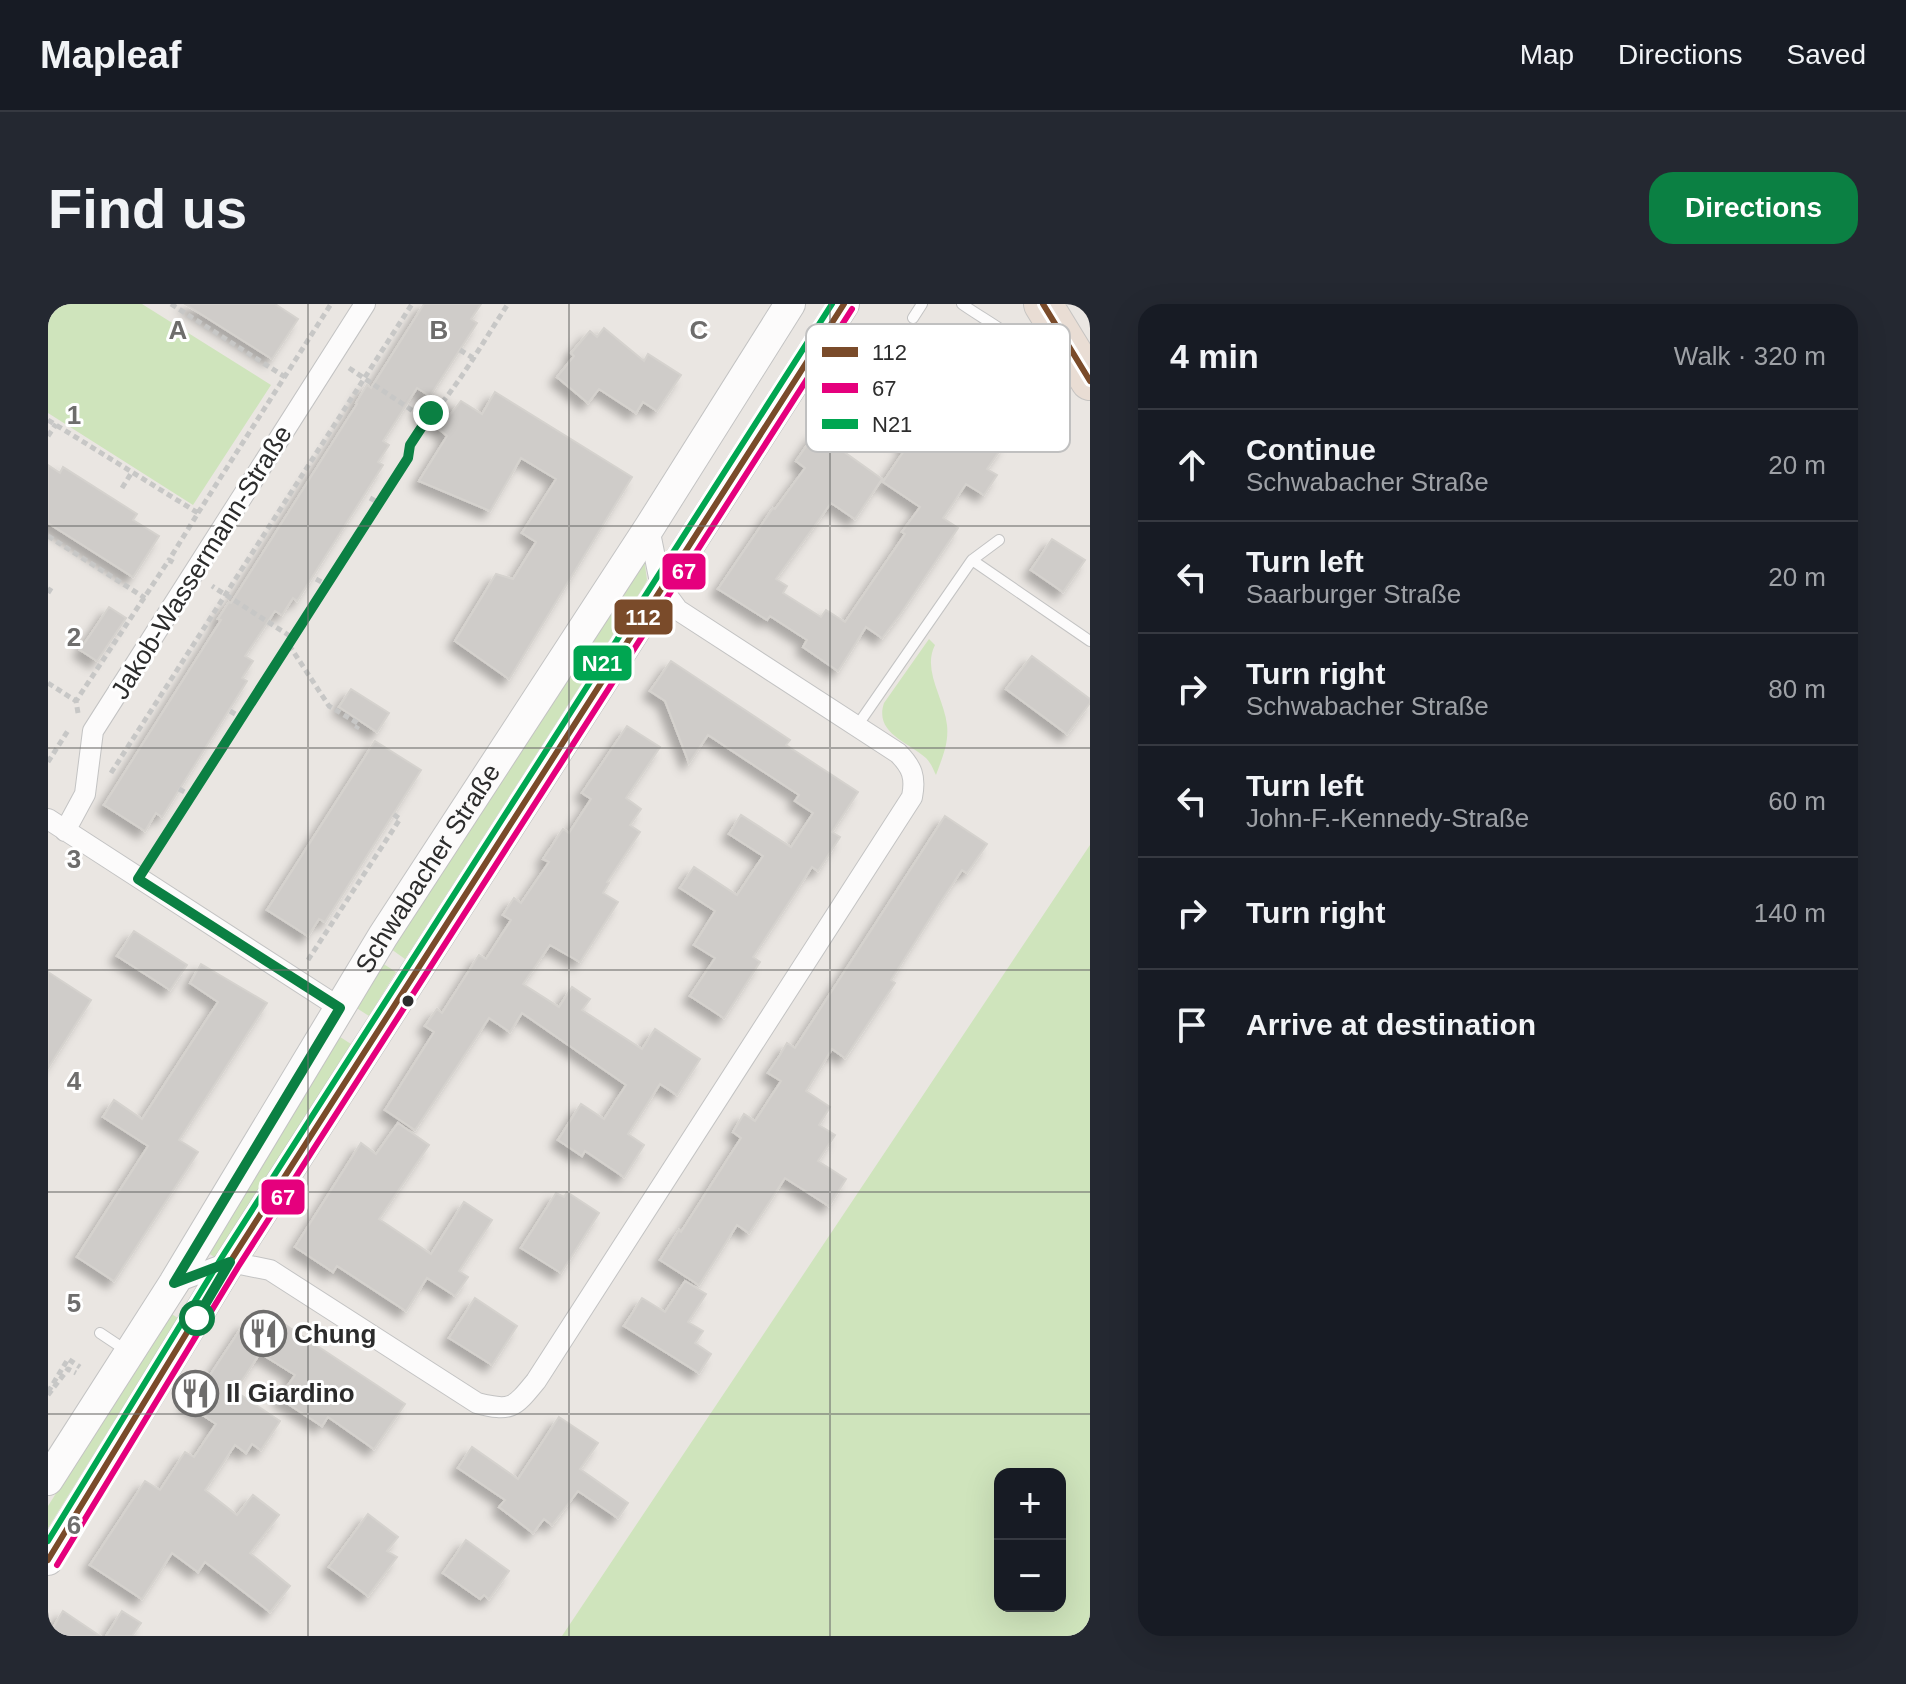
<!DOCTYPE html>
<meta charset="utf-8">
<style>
body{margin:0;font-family:Arial,sans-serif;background:#242831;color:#f1f3f6}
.controls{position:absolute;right:24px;bottom:24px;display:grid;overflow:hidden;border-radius:16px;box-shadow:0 8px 32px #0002}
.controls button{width:72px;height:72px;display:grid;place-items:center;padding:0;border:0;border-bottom:2px solid #363941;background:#171b24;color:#f1f3f6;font:40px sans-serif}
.stop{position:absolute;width:24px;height:24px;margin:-18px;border:6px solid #0b8043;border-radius:50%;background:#fff}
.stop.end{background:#0b8043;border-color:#fff;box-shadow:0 2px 8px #0008}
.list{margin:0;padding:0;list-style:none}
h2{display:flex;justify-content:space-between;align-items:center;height:104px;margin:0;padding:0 32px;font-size:34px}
h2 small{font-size:26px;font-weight:400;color:#9ea1a6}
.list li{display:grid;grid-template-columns:52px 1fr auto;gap:24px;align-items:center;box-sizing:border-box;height:112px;padding:0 32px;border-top:2px solid #363941}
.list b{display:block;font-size:30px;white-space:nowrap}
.list p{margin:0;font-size:26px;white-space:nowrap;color:#9ea1a6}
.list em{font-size:26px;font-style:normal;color:#9ea1a6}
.icon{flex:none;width:44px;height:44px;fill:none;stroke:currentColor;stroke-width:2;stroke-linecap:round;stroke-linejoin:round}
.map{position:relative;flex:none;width:1042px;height:1332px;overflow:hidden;border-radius:24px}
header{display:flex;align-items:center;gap:48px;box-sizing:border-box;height:112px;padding:0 40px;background:#171b24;border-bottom:2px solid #363941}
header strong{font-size:38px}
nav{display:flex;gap:44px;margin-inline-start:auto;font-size:28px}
.intro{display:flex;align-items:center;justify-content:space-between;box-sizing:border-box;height:192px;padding:0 48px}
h1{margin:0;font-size:56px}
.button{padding:20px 36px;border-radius:24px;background:#0b8043;color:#fff;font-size:28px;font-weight:700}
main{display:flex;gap:48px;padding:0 48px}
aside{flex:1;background:#171b24;border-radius:24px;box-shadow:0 8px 32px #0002}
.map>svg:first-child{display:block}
</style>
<header>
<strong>Mapleaf</strong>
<nav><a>Map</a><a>Directions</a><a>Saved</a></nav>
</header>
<div class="intro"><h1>Find us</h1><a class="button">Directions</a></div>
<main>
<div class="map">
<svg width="1042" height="1332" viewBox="0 0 1042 1332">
<defs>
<filter id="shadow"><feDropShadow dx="-7" dy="7" stdDeviation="4" flood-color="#0004"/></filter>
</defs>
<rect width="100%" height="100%" fill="#eae6e2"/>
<path fill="#cfe4bc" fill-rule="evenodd" d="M0,0H94L223,81L145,201L0,109Z
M596,254L599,276L596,282L357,655L343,645Z
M881,335L887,341C874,366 896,394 899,421C901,440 894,454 888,471C885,465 883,459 878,454C860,438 826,429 836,399Z
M1042,541V1332H514ZM952,1170H1012V1302H952Z
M334,659L348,668L321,712L307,703Z
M289,731L303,740L168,954L160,949Z
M122,1009L130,1014L0,1224V1202Z"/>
<path fill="#cfccc9" stroke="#d5d2ce" stroke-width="2" filter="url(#shadow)" d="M137,0H227L250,15L224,55Z
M376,0H433L423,15L429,19L382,92L369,84L335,137L341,141L330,158L335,161L249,297L245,294L234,311L227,307L197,352L205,357L194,374L199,377L114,513L108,509L97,527L56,501L173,316L170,315L181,298L183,299L309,100L308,99L319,81L323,84Z
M556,24L596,57L600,50L633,71L609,107L595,98L588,109L551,85L540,99L509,73L526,52L523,49L542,27L549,33Z
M857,73L957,139L939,165L949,171L936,191L918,180L895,214L910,224L853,309L834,334L818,323L790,367L755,343L759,336L722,312L719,316L670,285L725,204L727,205L757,164L748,157L768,128L834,175L807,215L783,199L728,275L739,282L735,289L773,313L778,306L797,318L857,230L854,228L872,203L835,178L860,141L826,119Z
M447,88L584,173L461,375L407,337L448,270L465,275L488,238L474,229L508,175L473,154L442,207L371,177L399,132L391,125L413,97L434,110Z
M0,161L12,169L15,163L89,210L85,216L111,232L85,273L0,219Z
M1004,235L1037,256L1015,288L983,266Z
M61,303L78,314L49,357L32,346Z
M984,352L1042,395V399L1019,430L958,385Z
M623,357L742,436L738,441L810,488L784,528L792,533L770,567L764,563L705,653L712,658L676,714L642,692L667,654L646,641L667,607L632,584L646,563L689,591L715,552L681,530L693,511L743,543L765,509L747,497L751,491L660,431L641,459L617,397L602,387Z
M303,385L341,409L329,428L291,403Z
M579,422L612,443L578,494L593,505L582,521L592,528L559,578L561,579L555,589L570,598L532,658L502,641L475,680L511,703L524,683L542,695L534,706L594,745L607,725L652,755L629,791L612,780L580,830L596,841L576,873L537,847L534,852L510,836L533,800L556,815L578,781L474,709L462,728L441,714L367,826L337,806L386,728L377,722L389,705L394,709L431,651L438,655L463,616L455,611L466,594L473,599L501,558L495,555L515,525L521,529L543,495L534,489Z
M327,437L373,466L277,618L271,615L260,632L219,606Z
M897,512L939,540L919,569L914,566L891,600L843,676L847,679L797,754L784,745L758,787L782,803L771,821L787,831L770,857L798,875L781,902L737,874L701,929L689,921L651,981L612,956L631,926L633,928L693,834L685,828L696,810L707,817L733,777L720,769L732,751L739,739L747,744Z
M86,627L139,661L122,686L69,652Z
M153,660L219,699L131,836L150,848L66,977L29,953L100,842L55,813L66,796L94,815L170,698L142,679Z
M0,668L43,696L0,764Z
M350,819L381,841L331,915L383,950L416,898L444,916L411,967L420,973L407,992L379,974L358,1007L289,962L285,968L247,943L313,839L328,850Z
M519,888L551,909L513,969L473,944L508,889L516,893Z
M637,977L658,990L640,1018L655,1027L647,1039L663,1050L651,1069L576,1022L594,994L617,1008Z
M427,994L469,1022L444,1061L401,1034Z
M197,1018L222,1034L187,1087L232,1117L213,1146L204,1140L198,1149L187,1141L157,1186L189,1211L205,1191L231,1211L202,1249L242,1282L222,1308L157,1258L150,1268L124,1249L94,1295L42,1261L97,1177L112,1186L137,1148L146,1153L168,1120L138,1100L159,1069L162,1071Z
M233,1018L357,1100L326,1145L280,1113L274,1122L231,1094L247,1071L212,1049Z
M511,1113L550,1139L532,1165L580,1199L570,1214L530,1187L504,1221L496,1215L485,1229L451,1203L457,1196L410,1164L424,1143L470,1175Z
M320,1210L350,1233L339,1247L349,1253L320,1292L281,1263Z
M418,1236L461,1267L441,1295L436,1291L432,1295L395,1269Z
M15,1307L52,1332H0Z
M74,1307L93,1319L84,1332H58Z"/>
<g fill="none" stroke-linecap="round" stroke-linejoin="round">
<defs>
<path id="lane" d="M865,14L874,0
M774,39L788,47L824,59
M842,48L891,79L908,99L956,128L971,129C994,106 998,70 976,43C965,31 929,11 914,0
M924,256L951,236
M809,422L924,256L1042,337
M52,1029L79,1047"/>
<path id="street" d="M0,515L292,704
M17,527L37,490L45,427L317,0
M126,979L182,958L222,966L429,1099C463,1108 466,1104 488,1077L864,493C868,473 864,463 850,449L630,306L613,283L601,224"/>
<g id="secondary">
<path id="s1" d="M0,1176L126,979L335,632L601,224L742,0"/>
<path d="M0,1256L182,958L796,0"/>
</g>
<path id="highway" d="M995,0L1042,77"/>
</defs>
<use href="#lane" stroke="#c3c3c3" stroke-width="12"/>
<use href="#street" stroke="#c3c3c3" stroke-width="22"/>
<use href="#secondary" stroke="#c3c3c3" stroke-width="32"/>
<use href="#highway" stroke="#c6c4c2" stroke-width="40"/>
<path stroke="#c7c7c6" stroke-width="5" stroke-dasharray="6 4" stroke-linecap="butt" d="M123,0L237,73
M412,46L425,54
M301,64L377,115
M0,116L150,209L121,256
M0,132L8,120
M74,184L84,168
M322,194L331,199
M150,209L283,0
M0,232L97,294
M268,275L279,281
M0,289L5,281
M245,334L360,154C366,123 383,114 400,91C422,62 440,30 460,0
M241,341L281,402L311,420L308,425
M0,379L28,397
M182,407L194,414
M30,409L28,397L121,256L128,260
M0,458L21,425
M63,469L364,0
M131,485L144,492
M101,558L245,334L164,282
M260,656L352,515L345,510
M0,1088L20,1055L32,1063
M0,1091L20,1065L28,1069"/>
<use href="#lane" stroke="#fcfbfb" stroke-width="10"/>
<use href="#street" stroke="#fcfbfb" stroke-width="20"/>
<use href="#secondary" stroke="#fcfbfb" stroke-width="30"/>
<use href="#highway" stroke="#e9ddd4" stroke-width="38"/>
<defs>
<path id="bus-1" d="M995,0L1042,77
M0,1256L182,958L796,0"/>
<path id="bus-2" d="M9,1261L190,963L804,5"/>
<path id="bus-3" d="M0,1237L174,953L784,0"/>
</defs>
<use href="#bus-1" stroke="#fff" stroke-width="12"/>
<use href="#bus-2" stroke="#fff" stroke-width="12"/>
<use href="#bus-3" stroke="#fff" stroke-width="12"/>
<use href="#bus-1" stroke="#7a4b2a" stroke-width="6"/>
<use href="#bus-2" stroke="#e5007d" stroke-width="6"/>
<use href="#bus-3" stroke="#00a651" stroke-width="6"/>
</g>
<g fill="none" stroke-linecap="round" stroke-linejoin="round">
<path stroke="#0b8043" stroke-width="10" d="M149,1014L182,958L126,979L292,704L90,575L360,154L362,141L383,109"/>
</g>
<path fill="none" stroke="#6e6d6c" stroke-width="2" stroke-opacity="0.55" d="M260,0V1332M521,0V1332M782,0V1332M0,222H1042M0,444H1042M0,666H1042M0,888H1042M0,1110H1042"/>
<defs>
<symbol id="restaurant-ring" viewBox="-11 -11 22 22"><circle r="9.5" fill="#fff" stroke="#6e6d6c" stroke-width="1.5"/><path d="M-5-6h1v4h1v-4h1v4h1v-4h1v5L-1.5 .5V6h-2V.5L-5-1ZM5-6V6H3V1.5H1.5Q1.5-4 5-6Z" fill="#6e6d6c"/></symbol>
</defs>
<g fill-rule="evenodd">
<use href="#restaurant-ring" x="190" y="1004" width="51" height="51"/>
<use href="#restaurant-ring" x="122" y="1064" width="51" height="51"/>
</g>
<circle fill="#2c2c2c" stroke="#fff" stroke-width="3" cx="360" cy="697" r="7"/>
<g text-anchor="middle" stroke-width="6" stroke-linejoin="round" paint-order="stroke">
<g font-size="26" fill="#2c2c2c" stroke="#fff">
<text transform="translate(153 258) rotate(-58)" y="9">Jakob-Wassermann-Straße</text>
<text dy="9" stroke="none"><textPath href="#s1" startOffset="720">Schwabacher Straße</textPath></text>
</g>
<g font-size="26" font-weight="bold" fill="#2c2c2c" stroke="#fff" text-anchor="start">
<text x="246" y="1039">Chung</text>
<text x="178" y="1098">Il Giardino</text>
</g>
</g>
<rect x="758" y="20" width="264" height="128" rx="12" fill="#fff" stroke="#c0c0c0" stroke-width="2"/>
<rect x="774" y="43" width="36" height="10" fill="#7a4b2a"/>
<rect x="774" y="79" width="36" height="10" fill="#e5007d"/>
<rect x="774" y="115" width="36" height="10" fill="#00a651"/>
<g font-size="22" fill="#2c2c2c">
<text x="824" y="56">112</text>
<text x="824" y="92">67</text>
<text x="824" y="128">N21</text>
</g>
<g font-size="26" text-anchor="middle" font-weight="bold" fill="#6e6d6c" stroke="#fff" stroke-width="6" stroke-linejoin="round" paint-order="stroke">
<text x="130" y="35">A</text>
<text x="391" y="35">B</text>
<text x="651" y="35">C</text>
<text x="26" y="120">1</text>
<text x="26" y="342">2</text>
<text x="26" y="564">3</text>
<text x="26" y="786">4</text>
<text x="26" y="1008">5</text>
<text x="26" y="1230">6</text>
</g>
<g stroke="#fff" stroke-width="3">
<rect x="613" y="248" width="46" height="39" rx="8" fill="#e5007d"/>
<rect x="565" y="294" width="61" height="38" rx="8" fill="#7a4b2a"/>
<rect x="524" y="340" width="61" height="38" rx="8" fill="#00a651"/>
<rect x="212" y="874" width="46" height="38" rx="8" fill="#e5007d"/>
</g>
<g font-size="22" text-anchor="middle" font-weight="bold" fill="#fff">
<text x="636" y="275">67</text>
<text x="595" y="321">112</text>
<text x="554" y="367">N21</text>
<text x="235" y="901">67</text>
</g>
</svg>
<div class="controls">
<button>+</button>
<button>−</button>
</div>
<div class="stop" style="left:149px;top:1014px"></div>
<div class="stop end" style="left:383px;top:109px"></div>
</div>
<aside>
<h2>4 min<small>Walk · 320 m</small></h2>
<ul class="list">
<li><svg class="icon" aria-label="ahead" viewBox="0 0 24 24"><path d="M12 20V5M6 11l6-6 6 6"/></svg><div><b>Continue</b><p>Schwabacher Straße</p></div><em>20 m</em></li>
<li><svg class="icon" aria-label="left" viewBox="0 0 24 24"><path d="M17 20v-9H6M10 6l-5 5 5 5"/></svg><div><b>Turn left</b><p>Saarburger Straße</p></div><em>20 m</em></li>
<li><svg class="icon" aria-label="right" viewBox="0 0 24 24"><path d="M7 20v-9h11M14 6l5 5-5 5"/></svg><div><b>Turn right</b><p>Schwabacher Straße</p></div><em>80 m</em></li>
<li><svg class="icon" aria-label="left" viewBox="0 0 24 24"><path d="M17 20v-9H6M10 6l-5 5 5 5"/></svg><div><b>Turn left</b><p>John-F.-Kennedy-Straße</p></div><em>60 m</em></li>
<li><svg class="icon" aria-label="right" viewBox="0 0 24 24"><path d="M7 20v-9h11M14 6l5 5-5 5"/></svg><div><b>Turn right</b></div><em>140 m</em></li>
<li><svg class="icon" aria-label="arrive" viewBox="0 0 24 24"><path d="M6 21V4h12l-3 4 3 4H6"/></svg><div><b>Arrive at destination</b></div></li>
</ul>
</aside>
</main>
